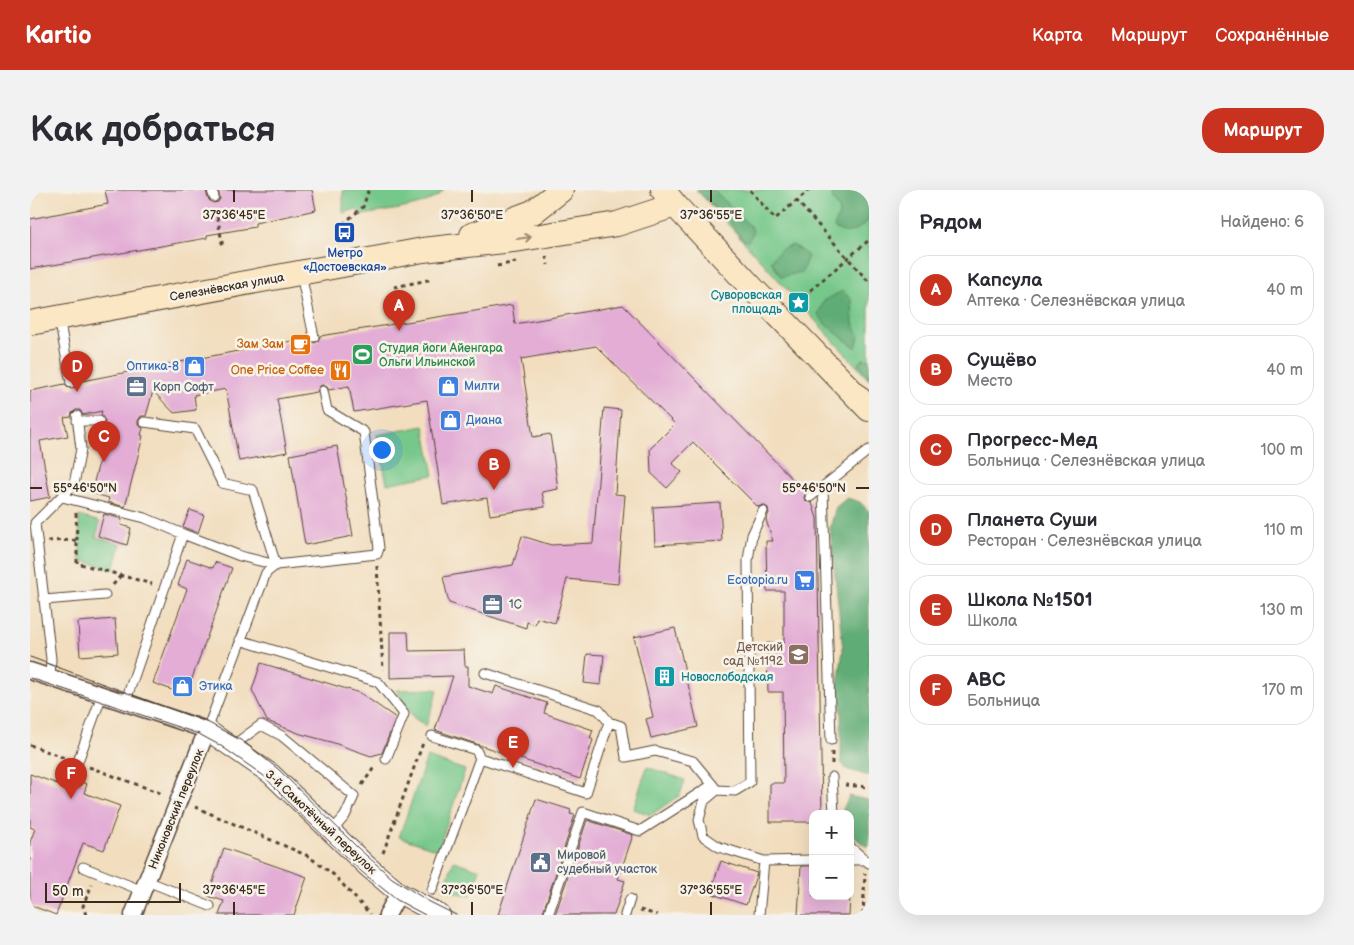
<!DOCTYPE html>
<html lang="ru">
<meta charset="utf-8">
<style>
body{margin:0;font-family:"Balsamiq Sans",sans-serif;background:#f2f2f3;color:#2b2b33}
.controls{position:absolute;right:15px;bottom:15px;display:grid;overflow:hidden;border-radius:10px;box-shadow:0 5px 20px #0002}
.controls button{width:45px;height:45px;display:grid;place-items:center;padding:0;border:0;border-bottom:1px solid #e1e1e2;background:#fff;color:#2b2b33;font:25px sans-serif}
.scale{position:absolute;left:15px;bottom:12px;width:136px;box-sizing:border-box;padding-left:5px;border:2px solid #3b2a1e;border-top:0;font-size:14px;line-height:18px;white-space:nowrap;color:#3b2a1e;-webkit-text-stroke:4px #f7f3e8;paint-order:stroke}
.you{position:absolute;left:351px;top:259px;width:18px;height:18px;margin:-12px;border:4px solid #fff;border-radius:50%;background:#1a73e8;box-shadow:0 0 0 8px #1a73e833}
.badge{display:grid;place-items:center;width:32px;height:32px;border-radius:50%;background:#c8321e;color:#fff;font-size:16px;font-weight:700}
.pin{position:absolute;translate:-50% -41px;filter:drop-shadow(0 1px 2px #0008)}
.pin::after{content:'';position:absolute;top:26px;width:18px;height:15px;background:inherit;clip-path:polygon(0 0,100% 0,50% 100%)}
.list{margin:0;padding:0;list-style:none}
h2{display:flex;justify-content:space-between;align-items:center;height:65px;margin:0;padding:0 20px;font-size:21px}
h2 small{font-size:16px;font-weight:400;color:#7c7c81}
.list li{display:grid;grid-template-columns:32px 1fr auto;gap:15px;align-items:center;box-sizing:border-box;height:70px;margin:0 10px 10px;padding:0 10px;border:1px solid #e1e1e2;border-radius:20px}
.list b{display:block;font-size:19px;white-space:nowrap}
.list p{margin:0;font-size:16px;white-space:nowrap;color:#7c7c81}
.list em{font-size:16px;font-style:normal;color:#7c7c81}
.map{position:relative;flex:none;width:839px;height:725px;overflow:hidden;border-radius:20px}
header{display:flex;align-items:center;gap:30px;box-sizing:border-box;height:70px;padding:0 25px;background:#c8321e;color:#fff}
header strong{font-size:24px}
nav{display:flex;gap:28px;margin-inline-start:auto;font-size:18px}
.intro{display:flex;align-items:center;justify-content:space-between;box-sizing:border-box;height:120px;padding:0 30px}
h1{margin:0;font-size:35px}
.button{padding:12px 22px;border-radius:20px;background:#c8321e;color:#fff;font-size:18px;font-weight:700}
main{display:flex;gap:30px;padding:0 30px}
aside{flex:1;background:#fff;border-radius:20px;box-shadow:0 5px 20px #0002}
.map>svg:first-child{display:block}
</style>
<header>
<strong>Kartio</strong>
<nav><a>Карта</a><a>Маршрут</a><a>Сохранённые</a></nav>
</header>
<div class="intro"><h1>Как добраться</h1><a class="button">Маршрут</a></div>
<main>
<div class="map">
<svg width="839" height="725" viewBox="0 0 839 725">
<rect width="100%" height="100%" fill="#f7f3e8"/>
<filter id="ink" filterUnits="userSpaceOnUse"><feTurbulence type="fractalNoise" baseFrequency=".02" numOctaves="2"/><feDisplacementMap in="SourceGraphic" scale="10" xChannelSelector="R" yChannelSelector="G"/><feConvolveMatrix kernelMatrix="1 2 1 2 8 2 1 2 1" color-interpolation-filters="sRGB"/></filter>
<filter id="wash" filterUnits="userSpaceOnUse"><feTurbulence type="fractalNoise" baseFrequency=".0096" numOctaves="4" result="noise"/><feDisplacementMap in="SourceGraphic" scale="20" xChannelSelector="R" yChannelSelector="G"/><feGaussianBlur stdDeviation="1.12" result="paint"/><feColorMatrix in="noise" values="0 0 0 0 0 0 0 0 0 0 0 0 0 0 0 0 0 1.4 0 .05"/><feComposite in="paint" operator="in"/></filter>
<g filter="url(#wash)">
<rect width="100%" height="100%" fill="#f2debf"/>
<path fill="#76c78a" stroke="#587854" d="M313,0H374L378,4L383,0H414C399,18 357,20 334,25L331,24L326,19L313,23Z
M667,0H839V190Z
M394,236L404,285L357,294L347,245Z
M49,326L70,332L66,347L91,354L84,380L50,370Z
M403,499L408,500L396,536L384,528L366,500Z
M397,567L435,580L408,660L369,647Z
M617,577L655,590L650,605L621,625L603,619Z
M424,671L450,680L440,706L413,699Z"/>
<path fill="#60ac76" stroke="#4e6b4a" d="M666,0H684L722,38L723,43L718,51L713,50L698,30Z
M804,0H824L839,14V30C827,40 820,47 804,38L810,21L802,8Z
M763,55L778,66L772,82L751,87L741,71L750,60Z
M812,101L822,110L823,133L829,146L826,158L796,135L788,124L794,111Z
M833,169L839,170V189L828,173Z
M817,308L830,312L839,321V586L816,579L811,572V513L807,502L813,460L800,338L806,317Z
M819,606L839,610V656L837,657L820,644V624H811Z"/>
<g id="blocks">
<path fill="#e3add5" d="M75,0H176L178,9L183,13L188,12L190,9L188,0H282L286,20L225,33V37L177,45V48L0,79V29L78,14Z
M482,115L485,134L593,115L776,303L774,307L775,311L782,313L787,328L792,624H783V632H740V593H754L753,502H738L737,453H754V401H737L736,351H743L736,330L739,323L738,318L733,315L728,317L663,252L642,273L652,282L637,298L621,283L620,259L645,234L566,156L491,169L503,247L520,244L528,299L512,302L515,317L460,325L457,308L413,315L397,210L324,222L319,196L299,200L297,197L292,195L289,197L287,202L247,209L257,262L209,271L196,199L164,205L166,220L144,223L123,201L116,226H111L108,231V235L113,238L111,245L113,246L95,317L78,312L79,308L61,303L77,242L67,239L73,236L75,231L71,225L72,221L53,225L50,220H46L42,223L41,227L34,228L38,246L10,251L20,307L0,311V201L35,194L37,197L42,199L45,197L47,192L139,174L278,148L280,151L285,153L288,151L290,146Z
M574,218L591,220L585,304L595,305L588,394L537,389L525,433L507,428L505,435L497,432L496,438L419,413L413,387L483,375L492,346L521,355L563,353Z
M307,256L323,346L275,355L260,265Z
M690,313L692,351L625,355L623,317Z
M160,320L174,325L168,343L153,337Z
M74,324L92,329L91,335L101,338L97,355L68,346Z
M157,369L183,378L185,372L202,378L156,505L123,493L157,399L148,395Z
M85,429L88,463L50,466L48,432Z
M645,438L668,537L621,548L616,529L623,527L604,447Z
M360,442H378L379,461L434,460L435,476H438V496L463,504L466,496L517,513L514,523L563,540L560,548L563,550L550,589L405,540L423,486L360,488Z
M557,464L574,465L571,495L554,493Z
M231,473L330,503L366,528L352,563L341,566L301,552L271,544L237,531L222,500Z
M0,584L39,598L41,591L46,590L57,594L54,603L90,616L74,660L53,653L26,725L0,715V652L5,639L0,637Z
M506,609L541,620L540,624L545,625L512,725H468Z
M557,630L603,645L588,689L595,691L584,725H525Z
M194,658L277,687L264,725H189L194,711L178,706Z
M691,671L727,683L716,715L680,703Z
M771,676H783V706H820L819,725H768Z"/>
</g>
</g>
<g filter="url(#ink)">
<use href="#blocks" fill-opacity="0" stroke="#564536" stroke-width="1"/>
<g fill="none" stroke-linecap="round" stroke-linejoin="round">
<defs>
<path id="service" d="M182,0L184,7
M271,84L284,147
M29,128L41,193
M47,231H69
M114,232L165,239L192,293L223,300L246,375
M793,299L801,550
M32,307L115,328L153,344
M780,307L839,260
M733,321L722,345L718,370L720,592L705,601L687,600L674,611L669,630L673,646L689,657L734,671L783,670
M14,410L75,405
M210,450L348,492L374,524L356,569
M455,483L569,520L579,532
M20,488L21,469L5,333L44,294L51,259L47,226
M95,513L153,344L210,366L246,375
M177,540L236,383L246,375L347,364L349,358L334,242L297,220L293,201
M402,546L446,560L450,568L402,700
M201,557L231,535L252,546L324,606L315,626L302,641
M450,568L556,603L579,532L591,536L596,567L625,561L663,571L687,600
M43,585L72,505
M802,587L804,624
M820,657L839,673
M820,670H835
M53,677L113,701
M117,691L180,716
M518,725L553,622L610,641L682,595
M595,725L600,709
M729,725L734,671"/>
<path id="minor" d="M0,481L177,540L103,725
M357,725L369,703"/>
<path id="tertiary" d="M177,540L241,584L337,676L369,703L410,725"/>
<path id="secondary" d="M633,0L645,15L723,99L839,219
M442,45L503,22L531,0
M0,133L393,60L491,49L587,34L645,15"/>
</defs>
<use href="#service" stroke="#564536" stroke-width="11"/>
<use href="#minor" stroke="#564536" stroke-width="19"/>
<use href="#tertiary" stroke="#564536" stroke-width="22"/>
<use href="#secondary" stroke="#564536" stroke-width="26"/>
<path stroke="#564536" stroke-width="3" stroke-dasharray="4 4" stroke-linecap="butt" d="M720,0L745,29L779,0
M766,10L839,92
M186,19L193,58
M313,34L333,17L338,2L335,0
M516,66L518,75
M467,76L486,72
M364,97L403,89
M768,111L839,50
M46,323L47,350
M18,351L47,350V373L122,394
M347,376L353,480
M83,395L91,385
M0,555L37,569
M802,562V576
M59,577L133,604
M332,595L345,576
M815,595L839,597
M165,617L278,666L304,685L340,724
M353,663L393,553
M610,720L627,725
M0,722L7,725
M56,725L53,716L62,694
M833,725L835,683"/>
<use href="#service" stroke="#fff" stroke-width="9"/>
<use href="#minor" stroke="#fff" stroke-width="16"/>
<use href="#tertiary" stroke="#fff" stroke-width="20"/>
<use href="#secondary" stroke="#fbe7c3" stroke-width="24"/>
<path stroke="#3b2a1e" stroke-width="1" d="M0,467L179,533L214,552L248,579L328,658L362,688L398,711L426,725
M0,488L169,544L191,556L234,586L265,619L332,682L367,710L395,725"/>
</g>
<defs><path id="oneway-shaft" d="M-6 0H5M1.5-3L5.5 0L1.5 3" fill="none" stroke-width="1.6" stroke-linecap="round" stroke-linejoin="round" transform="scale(1.25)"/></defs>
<use stroke="#9b8870" href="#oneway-shaft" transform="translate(494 48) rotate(-8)"/>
</g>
<path fill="none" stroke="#3b2a1e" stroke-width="2" d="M204,0V12M442,0V12M681,0V12M0,298H12M826,298H839M204,712V725M442,712V725M681,712V725"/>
<defs>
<symbol id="bus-square" viewBox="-11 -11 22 22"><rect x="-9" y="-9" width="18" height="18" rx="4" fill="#1a4fb4" stroke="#f7f3e8"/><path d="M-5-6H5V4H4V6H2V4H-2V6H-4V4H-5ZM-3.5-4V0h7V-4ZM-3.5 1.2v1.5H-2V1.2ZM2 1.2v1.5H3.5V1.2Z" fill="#fff"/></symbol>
<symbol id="sight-square" viewBox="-11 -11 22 22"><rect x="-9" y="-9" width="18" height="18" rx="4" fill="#0f9aa8" stroke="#f7f3e8"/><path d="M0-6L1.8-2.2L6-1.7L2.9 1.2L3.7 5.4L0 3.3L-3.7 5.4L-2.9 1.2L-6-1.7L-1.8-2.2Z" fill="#fff"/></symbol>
<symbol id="cafe-square" viewBox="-11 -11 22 22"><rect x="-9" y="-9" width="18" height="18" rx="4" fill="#e8710a" stroke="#f7f3e8"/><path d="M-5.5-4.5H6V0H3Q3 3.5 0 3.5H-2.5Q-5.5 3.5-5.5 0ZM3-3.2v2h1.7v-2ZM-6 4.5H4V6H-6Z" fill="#fff"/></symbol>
<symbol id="stadium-square" viewBox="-11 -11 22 22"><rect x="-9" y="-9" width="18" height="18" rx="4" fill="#2e9e5b" stroke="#f7f3e8"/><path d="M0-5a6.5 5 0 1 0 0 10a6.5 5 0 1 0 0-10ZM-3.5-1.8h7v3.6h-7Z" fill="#fff"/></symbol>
<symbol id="shop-square" viewBox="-11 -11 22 22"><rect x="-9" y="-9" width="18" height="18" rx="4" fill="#3f7fe0" stroke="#f7f3e8"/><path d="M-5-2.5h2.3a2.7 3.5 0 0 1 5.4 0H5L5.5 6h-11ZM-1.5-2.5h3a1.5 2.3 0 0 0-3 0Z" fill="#fff"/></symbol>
<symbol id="restaurant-square" viewBox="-11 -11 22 22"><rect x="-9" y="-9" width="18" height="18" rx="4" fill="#e8710a" stroke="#f7f3e8"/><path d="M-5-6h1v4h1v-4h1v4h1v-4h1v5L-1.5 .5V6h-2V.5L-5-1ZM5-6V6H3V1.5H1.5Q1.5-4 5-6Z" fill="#fff"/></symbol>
<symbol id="office-square" viewBox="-11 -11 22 22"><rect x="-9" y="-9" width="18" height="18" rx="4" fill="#5c6f8a" stroke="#f7f3e8"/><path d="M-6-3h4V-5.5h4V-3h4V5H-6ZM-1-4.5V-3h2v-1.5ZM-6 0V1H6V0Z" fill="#fff"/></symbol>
<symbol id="supermarket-square" viewBox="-11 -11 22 22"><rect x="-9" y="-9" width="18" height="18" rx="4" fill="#3f7fe0" stroke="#f7f3e8"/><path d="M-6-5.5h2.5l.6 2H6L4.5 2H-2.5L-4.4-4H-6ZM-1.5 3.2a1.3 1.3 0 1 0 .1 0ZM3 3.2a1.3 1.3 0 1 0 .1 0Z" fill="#fff"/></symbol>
<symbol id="school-square" viewBox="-11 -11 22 22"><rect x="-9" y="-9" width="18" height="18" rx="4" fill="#8d6e63" stroke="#f7f3e8"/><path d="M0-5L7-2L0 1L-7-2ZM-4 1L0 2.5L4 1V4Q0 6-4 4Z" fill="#fff"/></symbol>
<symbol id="building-square" viewBox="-11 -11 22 22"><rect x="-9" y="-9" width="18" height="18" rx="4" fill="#0f9aa8" stroke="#f7f3e8"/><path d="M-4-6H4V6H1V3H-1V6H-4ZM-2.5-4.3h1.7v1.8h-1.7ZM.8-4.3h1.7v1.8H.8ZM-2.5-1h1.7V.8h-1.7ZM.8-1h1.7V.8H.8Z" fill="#fff"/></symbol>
<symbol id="civic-square" viewBox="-11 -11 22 22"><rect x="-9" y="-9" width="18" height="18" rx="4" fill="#5c6f8a" stroke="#f7f3e8"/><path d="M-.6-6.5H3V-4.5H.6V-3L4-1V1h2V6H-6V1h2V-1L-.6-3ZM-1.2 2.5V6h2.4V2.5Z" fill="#fff"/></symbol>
</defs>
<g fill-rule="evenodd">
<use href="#bus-square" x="302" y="30" width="25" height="25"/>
<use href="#sight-square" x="756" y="100" width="25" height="25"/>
<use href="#cafe-square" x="258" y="142" width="25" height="25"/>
<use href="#stadium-square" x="320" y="152" width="25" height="25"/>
<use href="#shop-square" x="152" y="164" width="25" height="25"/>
<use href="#restaurant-square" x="298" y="168" width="25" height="25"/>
<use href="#shop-square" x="406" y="184" width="25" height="25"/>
<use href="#office-square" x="94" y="184" width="25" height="25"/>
<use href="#shop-square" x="408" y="218" width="25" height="25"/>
<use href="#supermarket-square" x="762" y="378" width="25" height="25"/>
<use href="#office-square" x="450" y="402" width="25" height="25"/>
<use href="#school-square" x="756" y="452" width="25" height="25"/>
<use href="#building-square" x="622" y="474" width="25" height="25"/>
<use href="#shop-square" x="140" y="484" width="25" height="25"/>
<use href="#civic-square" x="498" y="660" width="25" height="25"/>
</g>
<g text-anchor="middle" stroke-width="5" stroke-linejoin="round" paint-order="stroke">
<g font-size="12" fill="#164399" stroke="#f7f3e8">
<text x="315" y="67">Метро<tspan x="315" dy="14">«Достоевская»</tspan></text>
</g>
<g font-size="12" fill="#3b2a1e" stroke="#f7f3e8">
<text transform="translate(197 97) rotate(-10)" y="4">Селезнёвская улица</text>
<text transform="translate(146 619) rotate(-68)" y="4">Никоновский переулок</text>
<text transform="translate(291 632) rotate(43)" y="4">3-й Самотёчный переулок</text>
</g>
<g font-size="12" fill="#0d838f" stroke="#f7f3e8" text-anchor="end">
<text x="752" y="109">Суворовская<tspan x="752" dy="14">площадь</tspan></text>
<text x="651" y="491" text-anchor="start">Новослободская</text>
</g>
<g font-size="12" fill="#c56008" stroke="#f7f3e8" text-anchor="end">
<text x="254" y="158">Зам Зам</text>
<text x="294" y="184">One Price Coffee</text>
</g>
<g font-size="12" fill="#27864d" stroke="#f7f3e8" text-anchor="start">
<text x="349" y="162">Студия йоги Айенгара<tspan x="349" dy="14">Ольги Ильинской</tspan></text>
</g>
<g font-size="12" fill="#366cbe" stroke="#f7f3e8" text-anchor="start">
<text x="149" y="180" text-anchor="end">Оптика-8</text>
<text x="434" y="200">Милти</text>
<text x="436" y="234">Диана</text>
<text x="758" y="394" text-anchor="end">Ecotopia.ru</text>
<text x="169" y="500">Этика</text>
</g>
<g font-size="12" fill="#4e5e75" stroke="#f7f3e8" text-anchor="start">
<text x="123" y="201">Корп Софт</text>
<text x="479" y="418">1С</text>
<text x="527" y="669">Мировой<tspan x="527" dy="14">судебный участок</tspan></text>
</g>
<g font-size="12" fill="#785e54" stroke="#f7f3e8" text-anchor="end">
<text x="753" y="461">Детский<tspan x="753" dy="14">сад №1192</tspan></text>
</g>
</g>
<g font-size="12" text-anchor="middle" fill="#3b2a1e" stroke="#f7f3e8" stroke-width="5" stroke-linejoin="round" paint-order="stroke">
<text x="204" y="29">37°36'45"E</text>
<text x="442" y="29">37°36'50"E</text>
<text x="681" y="29">37°36'55"E</text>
<text x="55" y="302">55°46'50"N</text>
<text x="784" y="302">55°46'50"N</text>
<text x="204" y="704">37°36'45"E</text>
<text x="442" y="704">37°36'50"E</text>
<text x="681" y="704">37°36'55"E</text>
</g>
</svg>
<div class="controls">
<button>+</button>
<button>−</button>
</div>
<div class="scale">50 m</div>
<div class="you"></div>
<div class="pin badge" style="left:369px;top:141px">A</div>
<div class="pin badge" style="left:464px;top:300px">B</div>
<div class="pin badge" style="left:74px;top:272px">C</div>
<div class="pin badge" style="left:47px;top:202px">D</div>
<div class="pin badge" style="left:483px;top:578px">E</div>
<div class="pin badge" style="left:41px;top:609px">F</div>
</div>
<aside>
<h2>Рядом<small>Найдено: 6</small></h2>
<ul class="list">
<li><span class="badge">A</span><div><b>Капсула</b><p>Аптека · Селезнёвская улица</p></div><em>40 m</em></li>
<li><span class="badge">B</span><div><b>Сущёво</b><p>Место</p></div><em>40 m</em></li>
<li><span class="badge">C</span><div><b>Прогресс-Мед</b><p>Больница · Селезнёвская улица</p></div><em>100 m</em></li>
<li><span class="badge">D</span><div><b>Планета Суши</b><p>Ресторан · Селезнёвская улица</p></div><em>110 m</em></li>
<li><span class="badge">E</span><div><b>Школа №1501</b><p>Школа</p></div><em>130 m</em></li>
<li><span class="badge">F</span><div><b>ABC</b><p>Больница</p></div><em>170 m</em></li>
</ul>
</aside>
</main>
